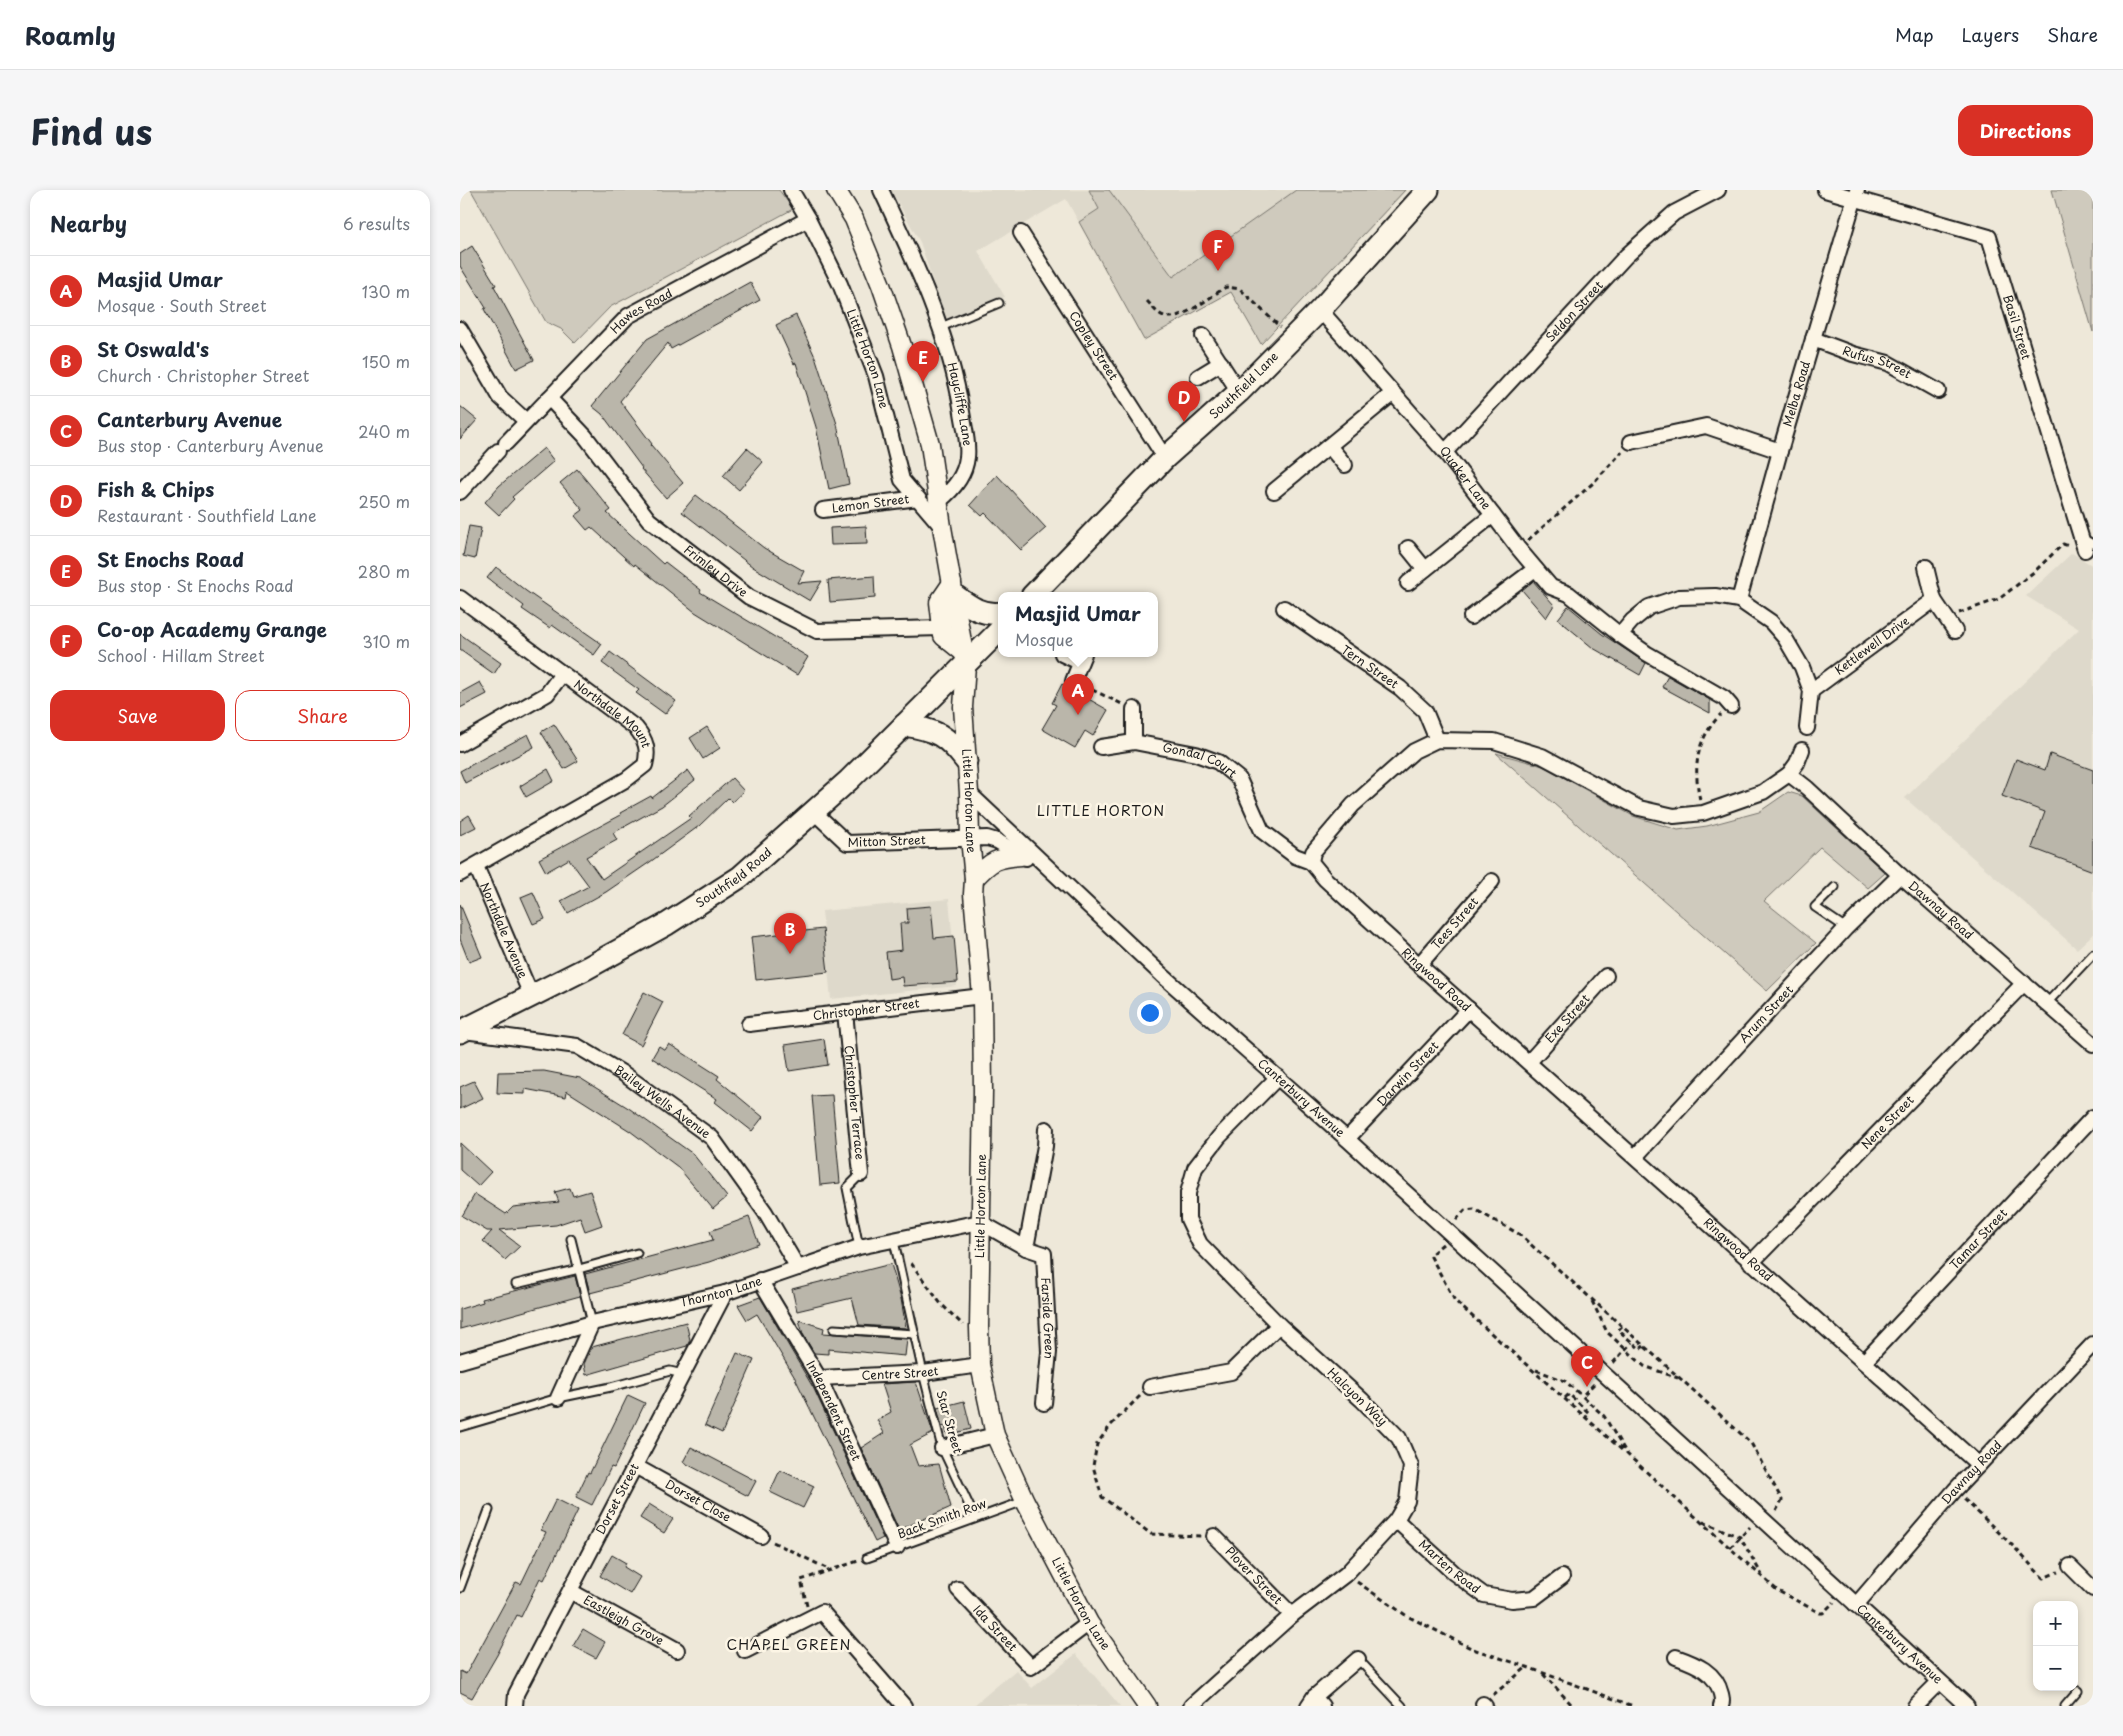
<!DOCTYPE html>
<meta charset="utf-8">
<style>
body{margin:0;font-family:"Playpen Sans",sans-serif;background:#f6f6f7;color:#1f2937}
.controls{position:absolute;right:15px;bottom:15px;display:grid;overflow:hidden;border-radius:10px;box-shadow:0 2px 8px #0003}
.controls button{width:45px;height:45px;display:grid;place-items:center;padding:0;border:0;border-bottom:1px solid #e0e1e3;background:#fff;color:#1f2937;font:25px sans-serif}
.you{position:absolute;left:689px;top:822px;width:18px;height:18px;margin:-12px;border:4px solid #fff;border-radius:50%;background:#1a73e8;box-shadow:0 0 0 8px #1a73e833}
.badge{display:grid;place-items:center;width:32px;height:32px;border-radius:50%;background:#d93025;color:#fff;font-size:16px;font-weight:700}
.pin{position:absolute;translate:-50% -41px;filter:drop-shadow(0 1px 2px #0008)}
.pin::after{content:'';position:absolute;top:26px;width:18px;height:15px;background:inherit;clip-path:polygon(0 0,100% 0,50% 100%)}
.popup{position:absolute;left:538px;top:402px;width:160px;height:65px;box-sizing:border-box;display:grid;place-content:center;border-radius:10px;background:#fff;filter:drop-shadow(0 1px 4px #0005);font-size:16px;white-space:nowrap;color:#747a83}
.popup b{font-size:19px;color:#1f2937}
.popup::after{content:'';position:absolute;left:50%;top:100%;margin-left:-10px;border:10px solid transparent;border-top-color:#fff}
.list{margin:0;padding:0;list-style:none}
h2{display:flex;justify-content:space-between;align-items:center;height:65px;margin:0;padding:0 20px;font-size:21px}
h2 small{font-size:16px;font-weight:400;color:#747a83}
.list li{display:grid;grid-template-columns:32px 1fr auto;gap:15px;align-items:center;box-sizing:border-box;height:70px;padding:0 20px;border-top:1px solid #e0e1e3}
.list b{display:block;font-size:19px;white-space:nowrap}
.list p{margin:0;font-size:16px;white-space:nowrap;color:#747a83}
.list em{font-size:16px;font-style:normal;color:#747a83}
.actions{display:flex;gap:10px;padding:15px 20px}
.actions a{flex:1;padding:11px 0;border:1px solid #d93025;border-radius:15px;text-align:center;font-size:18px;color:#d93025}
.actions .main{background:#d93025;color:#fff}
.map{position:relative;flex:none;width:1633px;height:1516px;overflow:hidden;border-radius:15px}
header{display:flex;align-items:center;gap:30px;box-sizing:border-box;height:70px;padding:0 25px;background:#fff;border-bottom:1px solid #e0e1e3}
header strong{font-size:24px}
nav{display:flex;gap:28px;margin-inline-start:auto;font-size:18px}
.intro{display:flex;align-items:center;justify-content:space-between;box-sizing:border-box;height:120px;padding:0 30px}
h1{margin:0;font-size:35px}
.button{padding:12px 22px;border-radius:15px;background:#d93025;color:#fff;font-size:18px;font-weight:700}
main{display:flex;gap:30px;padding:0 30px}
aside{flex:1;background:#fff;border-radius:15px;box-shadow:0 2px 8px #0003}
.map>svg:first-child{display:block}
</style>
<header>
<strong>Roamly</strong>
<nav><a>Map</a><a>Layers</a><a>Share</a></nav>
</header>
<div class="intro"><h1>Find us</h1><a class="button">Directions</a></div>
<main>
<aside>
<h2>Nearby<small>6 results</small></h2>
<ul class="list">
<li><span class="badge">A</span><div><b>Masjid Umar</b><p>Mosque · South Street</p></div><em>130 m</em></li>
<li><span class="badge">B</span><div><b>St Oswald's</b><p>Church · Christopher Street</p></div><em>150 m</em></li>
<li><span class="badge">C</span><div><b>Canterbury Avenue</b><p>Bus stop · Canterbury Avenue</p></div><em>240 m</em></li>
<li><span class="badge">D</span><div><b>Fish &amp; Chips</b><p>Restaurant · Southfield Lane</p></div><em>250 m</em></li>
<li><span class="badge">E</span><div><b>St Enochs Road</b><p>Bus stop · St Enochs Road</p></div><em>280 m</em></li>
<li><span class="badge">F</span><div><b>Co-op Academy Grange</b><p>School · Hillam Street</p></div><em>310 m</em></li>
</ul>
<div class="actions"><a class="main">Save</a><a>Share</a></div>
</aside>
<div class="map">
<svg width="1633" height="1516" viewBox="0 0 1633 1516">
<rect width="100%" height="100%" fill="#eee8d9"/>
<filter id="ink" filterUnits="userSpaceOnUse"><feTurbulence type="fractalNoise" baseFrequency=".02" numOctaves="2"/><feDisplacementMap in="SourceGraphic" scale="10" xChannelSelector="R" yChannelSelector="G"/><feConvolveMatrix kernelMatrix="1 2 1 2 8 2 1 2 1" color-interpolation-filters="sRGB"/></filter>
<g filter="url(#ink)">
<path fill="#ded9cb" d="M431,0H947L801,154L771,102L684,150L606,9L518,61L545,107L486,131L460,52Z
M1612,363L1633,376V744L1617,759L1445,608L1619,439L1566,406Z
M489,709L497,796L371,809L362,721Z
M616,1464L660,1516H513L556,1480L572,1498Z"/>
<path fill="#cfcabd" stroke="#76736c" d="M11,0H319L333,19L150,117L115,153L101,139L86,132Z
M629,0H649L713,87L836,0H945L801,154L771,102L684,150L619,32L639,19Z
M1592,0H1633V142Z
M1036,563L1083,576L1173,626L1218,640L1247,636L1299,622L1328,602L1342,606L1425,683L1408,698L1360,657L1304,711L1356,753L1307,801Z"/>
<path fill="#bab6aa" stroke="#1c1c1c" d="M12,56L36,95L34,96L74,170L56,179L24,119L26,118L0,76V64Z
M290,92L300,110L211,159L208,153L160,211L192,254L191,255L223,293L206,308L181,279L182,278L142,224L132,216L187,149Z
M336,125L356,169L377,234L389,294L369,299L356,237L336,173L334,174L316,135Z
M0,216L17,230L0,249Z
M84,258L94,271L52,307L54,309L39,325L25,312L39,296Z
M287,258L303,272L279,300L263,286Z
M117,279L151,320L147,323L203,374L205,372L241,400L240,402L348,467L337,485L235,422L175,374L174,376L131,337L127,340L115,326L123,320L100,293Z
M537,285L586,338L561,360L525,323L522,326L510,315Z
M236,305L304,358L344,381L338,393L362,391L350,411L293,377L222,322Z
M9,336L21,338L15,369L3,366Z
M406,336L407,354L371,355L370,338Z
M36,377L66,401L142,454L134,465L92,435L90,438L62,419L64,416L27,388Z
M414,386L415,408L370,412L368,390Z
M1073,391L1094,415L1086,428L1062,400Z
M1108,416L1142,444L1186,473L1180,485L1133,458L1098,429Z
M0,444L41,473L34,484L0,460Z
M150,462L216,511L205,524L176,503L179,500L142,473Z
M1208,486L1250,510V523L1202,497Z
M20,492L27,504L0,518V503Z
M602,494L648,520L633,546L625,541L615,558L582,539L596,515L592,513Z
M94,534L118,571L104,579L81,542Z
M247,537L260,558L243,569L230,548Z
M68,544L74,557L5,593L0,581Z
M1590,564L1633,580V681L1572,658L1585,622L1542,606L1556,569L1585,580Z
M88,579L94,591L66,607L60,596Z
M228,580L235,590L202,616L153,643L157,650L126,667L142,689L231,628L229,626L272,588L284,601L272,612L268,608L239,636L190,672L146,702L108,723L101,711L129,696L109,669L86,682L79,669L161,625L160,623L191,606L192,608Z
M9,625L16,637L0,645V631Z
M73,702L85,729L73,734L61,707Z
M0,714L22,767L9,772L0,749Z
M471,716L474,748L494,746L498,792L443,796L442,787L429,789L426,762L442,760L440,733H448L447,718Z
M363,739L368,782L296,790L291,747Z
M184,802L203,812L181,855L162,845Z
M364,849L368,875L329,881L325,855Z
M209,854L259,886L257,889L303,927L292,941L255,912L257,909L192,868L199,856L205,860Z
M84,881L120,888L170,919L233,964L267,1007L253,1019L218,977L170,941L107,901L106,907L65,899V904L37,903L38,882Z
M14,891L23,908L0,919V897Z
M372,905L380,993L360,995L352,906Z
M0,953L31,982L18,996L0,980Z
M110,998L113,1006L130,1001L142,1035L125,1041L120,1027L96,1035L39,1040L60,1056L45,1070L23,1051L32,1041H27L2,1026L15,1004L46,1024L53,1017L99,1012L95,1002Z
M289,1027L299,1054L249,1072L130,1103L125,1084L253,1050L250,1041Z
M431,1074L441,1109L446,1138L399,1135L392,1108L337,1121L332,1099Z
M115,1086L120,1106L0,1139V1119L23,1112L22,1109Z
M300,1107L354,1199L423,1348L415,1352L335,1188L297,1124L287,1130L278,1115Z
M339,1130L364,1138L363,1143L447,1149L445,1166L368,1159V1164L354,1163L343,1144Z
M226,1132L230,1150L227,1156L126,1185L124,1174L132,1157Z
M277,1163L294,1170L262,1243L245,1235Z
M456,1192L473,1243L450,1255L458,1276L479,1274L491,1317L439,1340L401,1258L424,1243L417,1230L431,1222L422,1194Z
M168,1205L185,1213L154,1278L151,1277L132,1315L116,1307L128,1282L130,1283Z
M504,1211L511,1239L487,1245L485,1236L482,1237L477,1218Z
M231,1257L296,1291L288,1306L223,1272Z
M320,1280L354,1296L343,1318L310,1302Z
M96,1309L118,1320L84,1390L80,1388L61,1427L57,1425L37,1465L12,1508L0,1502V1481L6,1484L56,1392L61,1394L86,1342L81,1340Z
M189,1314L213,1329L204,1343L180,1328Z
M152,1365L166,1373L164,1377L180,1387L170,1404L140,1386Z
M123,1439L145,1452L136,1468L113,1456Z"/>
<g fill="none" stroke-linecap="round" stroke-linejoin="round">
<defs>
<path id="service" d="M481,137L539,113
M1622,348L1633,354
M1375,697L1355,717L1386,738
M1587,813L1633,764
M111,1049L132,1133
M434,1051L463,1183L482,1258L515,1328
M399,1057L387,998L401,984
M56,1094L119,1079L177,1063
M374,1139L455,1144
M0,1237L98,1208L151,1197L210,1181L223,1184
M407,1368L564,1311
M0,1398L29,1320
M898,1469L942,1516
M1605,1516L1618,1501"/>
<g id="minor">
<path id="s1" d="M331,0L348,29L380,94L416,186L442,290L482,337"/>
<path id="s2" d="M421,0C455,72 489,143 502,222C504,236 509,253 507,267C505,286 493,300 479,311"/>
<path id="s3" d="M1365,0L1529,47L1625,360"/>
<path id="s4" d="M561,43L705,268"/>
<path id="s5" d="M860,120L985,262L1058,358L1091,397L1109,404L1160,445L1172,431L1189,417L1219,407L1255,406L1279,410L1311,432L1325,448L1342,477L1351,501L1347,538"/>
<path d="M0,139L40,207L66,231"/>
<path d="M743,146L779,202"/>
<path id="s6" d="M1353,149L1393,164L1428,173L1478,201"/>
<path d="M738,187L761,173"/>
<path id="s7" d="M89,208L125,246L189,330L289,407L357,441L482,438"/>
<path d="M1171,252L1246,236L1320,261"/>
<path id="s8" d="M46,253L168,126L348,29"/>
<path d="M869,256L885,275"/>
<path id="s9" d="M985,262L1166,66L1214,23L1258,0"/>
<path d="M814,301L933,203"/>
<path d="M0,302L38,261"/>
<path id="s10" d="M363,320L458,308"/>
<path d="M948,358L965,379"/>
<path d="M1466,377L1474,410"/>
<path d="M948,393L1033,325"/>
<path id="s11" d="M0,408L176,538C186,550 189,560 185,575L167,589L0,684"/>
<path id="s12" d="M1279,410L1320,261L1397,0"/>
<path id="s13" d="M824,418L940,498L965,521L977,550"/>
<path d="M1011,427L1075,379"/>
<path d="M1160,445L1186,463L1264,508L1271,516"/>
<path d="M602,464L619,472"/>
<path d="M613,491L624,464"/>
<path id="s14" d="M1351,501L1474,410L1495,441"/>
<path d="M674,519V552"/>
<path d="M0,554L87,504L102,484"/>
<path id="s15" d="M641,557L674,552L736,564L758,572L779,589L802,641L835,666L851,672"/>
<path id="s16" d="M1342,560L1337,573L1329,584L1303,602L1243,623L1214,626L1179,618L1082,566L1034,551L977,550L954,561L893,615L853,662L851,672L865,689L959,775L1519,1275"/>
<path id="s17" d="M1329,584L1347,598L1440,685L1633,854"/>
<path id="s18" d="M509,603L702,785L887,949L1507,1516"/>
<path id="s19" d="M354,622L387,653L527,648L537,651L566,668"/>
<path id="s20" d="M16,676L71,805"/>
<path id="s21" d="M959,775L1032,691"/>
<path id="s22" d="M385,822L401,984"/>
<path id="s23" d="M289,834L522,806"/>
<path id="s24" d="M4,841L117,856L164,884L252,948L305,1022L338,1078"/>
<path id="s25" d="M1069,872L1146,786"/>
<path id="s26" d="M887,949L1009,819"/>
<path id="s27" d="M1175,967L1386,738L1440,685"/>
<path d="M566,1058L585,956L586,939"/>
<path id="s28" d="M1291,1073L1564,793"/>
<path id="s29" d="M300,1090L359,1188L437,1357"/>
<path id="s30" d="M0,1171L132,1133L265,1103L399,1057L520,1032L566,1058L584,1064L589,1162L584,1213"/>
<path id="s31" d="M1404,1172L1633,927"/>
<path id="s32" d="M359,1188L463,1183L520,1175"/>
<path d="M690,1197L771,1182L819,1135"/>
<path d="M98,1208L132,1133"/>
<path d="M482,1258L535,1245"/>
<path id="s33" d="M175,1276L301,1346"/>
<path id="s34" d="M936,1330L994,1383L1024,1405L1052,1410L1074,1408L1102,1387"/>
<path id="s35" d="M754,1346L832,1425"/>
<path d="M1610,1376L1633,1399"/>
<path id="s36" d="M498,1399L571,1477L629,1433"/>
<path id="s37" d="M110,1401L217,1460"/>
<path id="s38" d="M1396,1415L1495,1300L1633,1154"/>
<path d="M285,1461L362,1422L444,1516"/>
<path d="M1216,1467C1236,1474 1256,1482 1261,1504C1262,1509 1263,1511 1261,1516"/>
<path d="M854,1507L862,1516"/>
<path d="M1023,1514L1025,1516"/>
<path id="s39" d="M55,1516L56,1504L265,1103"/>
<path d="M731,1516L832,1425L886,1384L936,1330L947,1311L951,1276L939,1248L902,1210L819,1135L740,1054L728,1029V1003L735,978L759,947L818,887"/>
<path d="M848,1516L854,1507L898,1469"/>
<path d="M1455,1516L1479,1492"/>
</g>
<g id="tertiary">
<path id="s40" d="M376,0L394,29L421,95L442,156L470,254L482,337L506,475L503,517L509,603L510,648L514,689L513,704L522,806L523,901L519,1137L520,1175L535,1245L565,1311L629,1433L687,1516"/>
<path d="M492,393L479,412L483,446L504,463"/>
<path d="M514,689C532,670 536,668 561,666"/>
</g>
<g id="primary">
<path d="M494,405C509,416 522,426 542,423"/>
<path id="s41" d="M572,406L705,268L779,202L860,120L968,0"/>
<path d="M444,535C477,540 486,545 506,571"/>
<path id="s42" d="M0,842L127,778L207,734L280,687L389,590L542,438"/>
</g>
</defs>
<use href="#service" stroke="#1c1c1c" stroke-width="11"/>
<use href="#minor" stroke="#1c1c1c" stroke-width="18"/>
<use href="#tertiary" stroke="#1c1c1c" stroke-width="21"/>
<use href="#primary" stroke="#1c1c1c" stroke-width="25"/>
<path stroke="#1c1c1c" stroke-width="3" stroke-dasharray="5 4" stroke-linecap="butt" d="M687,111C692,116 697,124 704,126C721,132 751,106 766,97L780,99L820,137
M1068,350L1132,294L1162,262
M1499,423L1539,409L1575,381L1603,354L1609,356
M624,496L662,514
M1240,610C1233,576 1236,550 1261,524
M996,1030L1005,1020L1014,1019L1059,1044L1222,1190L1291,1253L1322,1310L1315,1323
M983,1054L970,1065L995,1111L1162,1260
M451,1073L481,1114L503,1135
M1132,1111L1147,1142L1184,1176L1218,1188
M1162,1136L1158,1140L1180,1159L1184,1156
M1153,1173L1172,1152
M1076,1180L1105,1191L1122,1206
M1134,1194L1122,1206L1144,1226L1167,1264L1240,1331L1318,1401L1360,1423H1363L1374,1412
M680,1206L650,1236L637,1254L633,1276L642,1307L691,1344L741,1346
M1105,1208L1109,1204L1129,1223L1126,1227
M1504,1309L1555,1358L1583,1388L1598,1382
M1243,1332L1280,1347L1302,1385
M313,1352L370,1380
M1270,1358L1290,1337
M897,1392L947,1426L1013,1459L1067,1477L1173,1516
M347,1416L341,1390L398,1371
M1083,1484L1113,1516
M1033,1505L1067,1477"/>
<use href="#service" stroke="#fcf5e5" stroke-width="7"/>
<use href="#minor" stroke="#fcf5e5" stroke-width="14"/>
<use href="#tertiary" stroke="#fcf5e5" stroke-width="18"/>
<use href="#primary" stroke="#fcf5e5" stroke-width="21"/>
</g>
</g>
<g text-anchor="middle" stroke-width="5" stroke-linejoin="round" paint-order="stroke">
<g font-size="12" fill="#1c1c1c" stroke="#fcf5e5">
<text dy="4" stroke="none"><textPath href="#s9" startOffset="191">Seldon Street</textPath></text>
<text dy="4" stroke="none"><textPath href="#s8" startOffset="190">Hawes Road</textPath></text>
<text dy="4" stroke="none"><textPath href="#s3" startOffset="265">Basil Street</textPath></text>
<text dy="4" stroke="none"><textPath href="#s4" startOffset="134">Copley Street</textPath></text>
<text dy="4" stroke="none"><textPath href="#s1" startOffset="186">Little Horton Lane</textPath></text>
<text dy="4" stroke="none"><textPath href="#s6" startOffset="68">Rufus Street</textPath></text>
<text dy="4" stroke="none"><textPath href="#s41" startOffset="299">Southfield Lane</textPath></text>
<text dy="4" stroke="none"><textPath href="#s12" startOffset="214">Melba Road</textPath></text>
<text dy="4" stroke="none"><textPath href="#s2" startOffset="229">Haycliffe Lane</textPath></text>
<text dy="4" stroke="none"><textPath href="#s5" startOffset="222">Quaker Lane</textPath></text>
<text dy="4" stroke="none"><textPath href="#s10" startOffset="48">Lemon Street</textPath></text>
<text dy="4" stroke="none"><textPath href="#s7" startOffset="242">Frimley Drive</textPath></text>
<text dy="4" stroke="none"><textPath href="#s14" startOffset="76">Kettlewell Drive</textPath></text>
<text dy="4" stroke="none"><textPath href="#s13" startOffset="104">Tern Street</textPath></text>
<text dy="4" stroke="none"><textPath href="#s11" startOffset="192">Northdale Mount</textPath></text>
<text dy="4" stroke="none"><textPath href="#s15" startOffset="102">Gondal Court</textPath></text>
<text dy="4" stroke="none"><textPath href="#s40" startOffset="632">Little Horton Lane</textPath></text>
<text dy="4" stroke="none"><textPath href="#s19" startOffset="85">Mitton Street</textPath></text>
<text dy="4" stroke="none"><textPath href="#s42" startOffset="315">Southfield Road</textPath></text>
<text dy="4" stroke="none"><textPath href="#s17" startOffset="204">Dawnay Road</textPath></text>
<text dy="4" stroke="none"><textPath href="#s21" startOffset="55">Tees Street</textPath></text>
<text dy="4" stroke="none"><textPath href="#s20" startOffset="70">Northdale Avenue</textPath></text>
<text dy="4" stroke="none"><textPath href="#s16" startOffset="756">Ringwood Road</textPath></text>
<text dy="4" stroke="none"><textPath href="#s23" startOffset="118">Christopher Street</textPath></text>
<text dy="4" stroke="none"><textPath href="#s27" startOffset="194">Arum Street</textPath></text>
<text dy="4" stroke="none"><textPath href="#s25" startOffset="58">Exe Street</textPath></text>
<text dy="4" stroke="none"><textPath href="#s26" startOffset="89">Darwin Street</textPath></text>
<text dy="4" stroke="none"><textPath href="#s18" startOffset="451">Canterbury Avenue</textPath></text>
<text dy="4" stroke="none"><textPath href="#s24" startOffset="216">Bailey Wells Avenue</textPath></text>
<text dy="4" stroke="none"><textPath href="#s22" startOffset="91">Christopher Terrace</textPath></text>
<text dy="4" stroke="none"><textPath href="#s28" startOffset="196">Nene Street</textPath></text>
<text transform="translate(521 1016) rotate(-89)" y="4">Little Horton Lane</text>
<text dy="4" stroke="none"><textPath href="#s31" startOffset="168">Tamar Street</textPath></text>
<text dy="4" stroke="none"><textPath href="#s16" startOffset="1161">Ringwood Road</textPath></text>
<text dy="4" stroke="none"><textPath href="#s30" startOffset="270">Thornton Lane</textPath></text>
<text dy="4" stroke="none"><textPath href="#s30" startOffset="675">Farside Green</textPath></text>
<text dy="4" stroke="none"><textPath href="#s32" startOffset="81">Centre Street</textPath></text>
<text transform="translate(897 1207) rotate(44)" y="4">Halcyon Way</text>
<text dy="4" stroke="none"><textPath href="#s29" startOffset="150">Independent Street</textPath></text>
<text transform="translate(489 1232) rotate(74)" y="4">Star Street</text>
<text dy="4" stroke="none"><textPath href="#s38" startOffset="176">Dawnay Road</textPath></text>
<text dy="4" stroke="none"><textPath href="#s39" startOffset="232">Dorset Street</textPath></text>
<text dy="4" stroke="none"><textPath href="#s33" startOffset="72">Dorset Close</textPath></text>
<text transform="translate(482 1329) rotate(-20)" y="4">Back Smith Row</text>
<text dy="4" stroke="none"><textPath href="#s34" startOffset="71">Marten Road</textPath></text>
<text dy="4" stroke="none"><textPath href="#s35" startOffset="56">Plover Street</textPath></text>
<text dy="4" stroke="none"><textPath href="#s40" startOffset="1458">Little Horton Lane</textPath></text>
<text dy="4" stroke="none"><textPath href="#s37" startOffset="61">Eastleigh Grove</textPath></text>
<text dy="4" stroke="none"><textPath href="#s36" startOffset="54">Ida Street</textPath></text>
<text dy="4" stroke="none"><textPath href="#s18" startOffset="1261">Canterbury Avenue</textPath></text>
</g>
<g font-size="14" letter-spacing="1" fill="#1c1c1c" stroke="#fcf5e5">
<text x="641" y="626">LITTLE HORTON</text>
<text x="329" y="1460">CHAPEL GREEN</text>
</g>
</g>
</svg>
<div class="controls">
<button>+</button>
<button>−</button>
</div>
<div class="you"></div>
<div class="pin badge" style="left:618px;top:525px">A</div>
<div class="popup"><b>Masjid Umar</b>Mosque</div>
<div class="pin badge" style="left:330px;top:764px">B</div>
<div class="pin badge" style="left:1127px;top:1197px">C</div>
<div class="pin badge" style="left:724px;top:232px">D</div>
<div class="pin badge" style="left:463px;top:192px">E</div>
<div class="pin badge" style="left:758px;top:81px">F</div>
</div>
</main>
